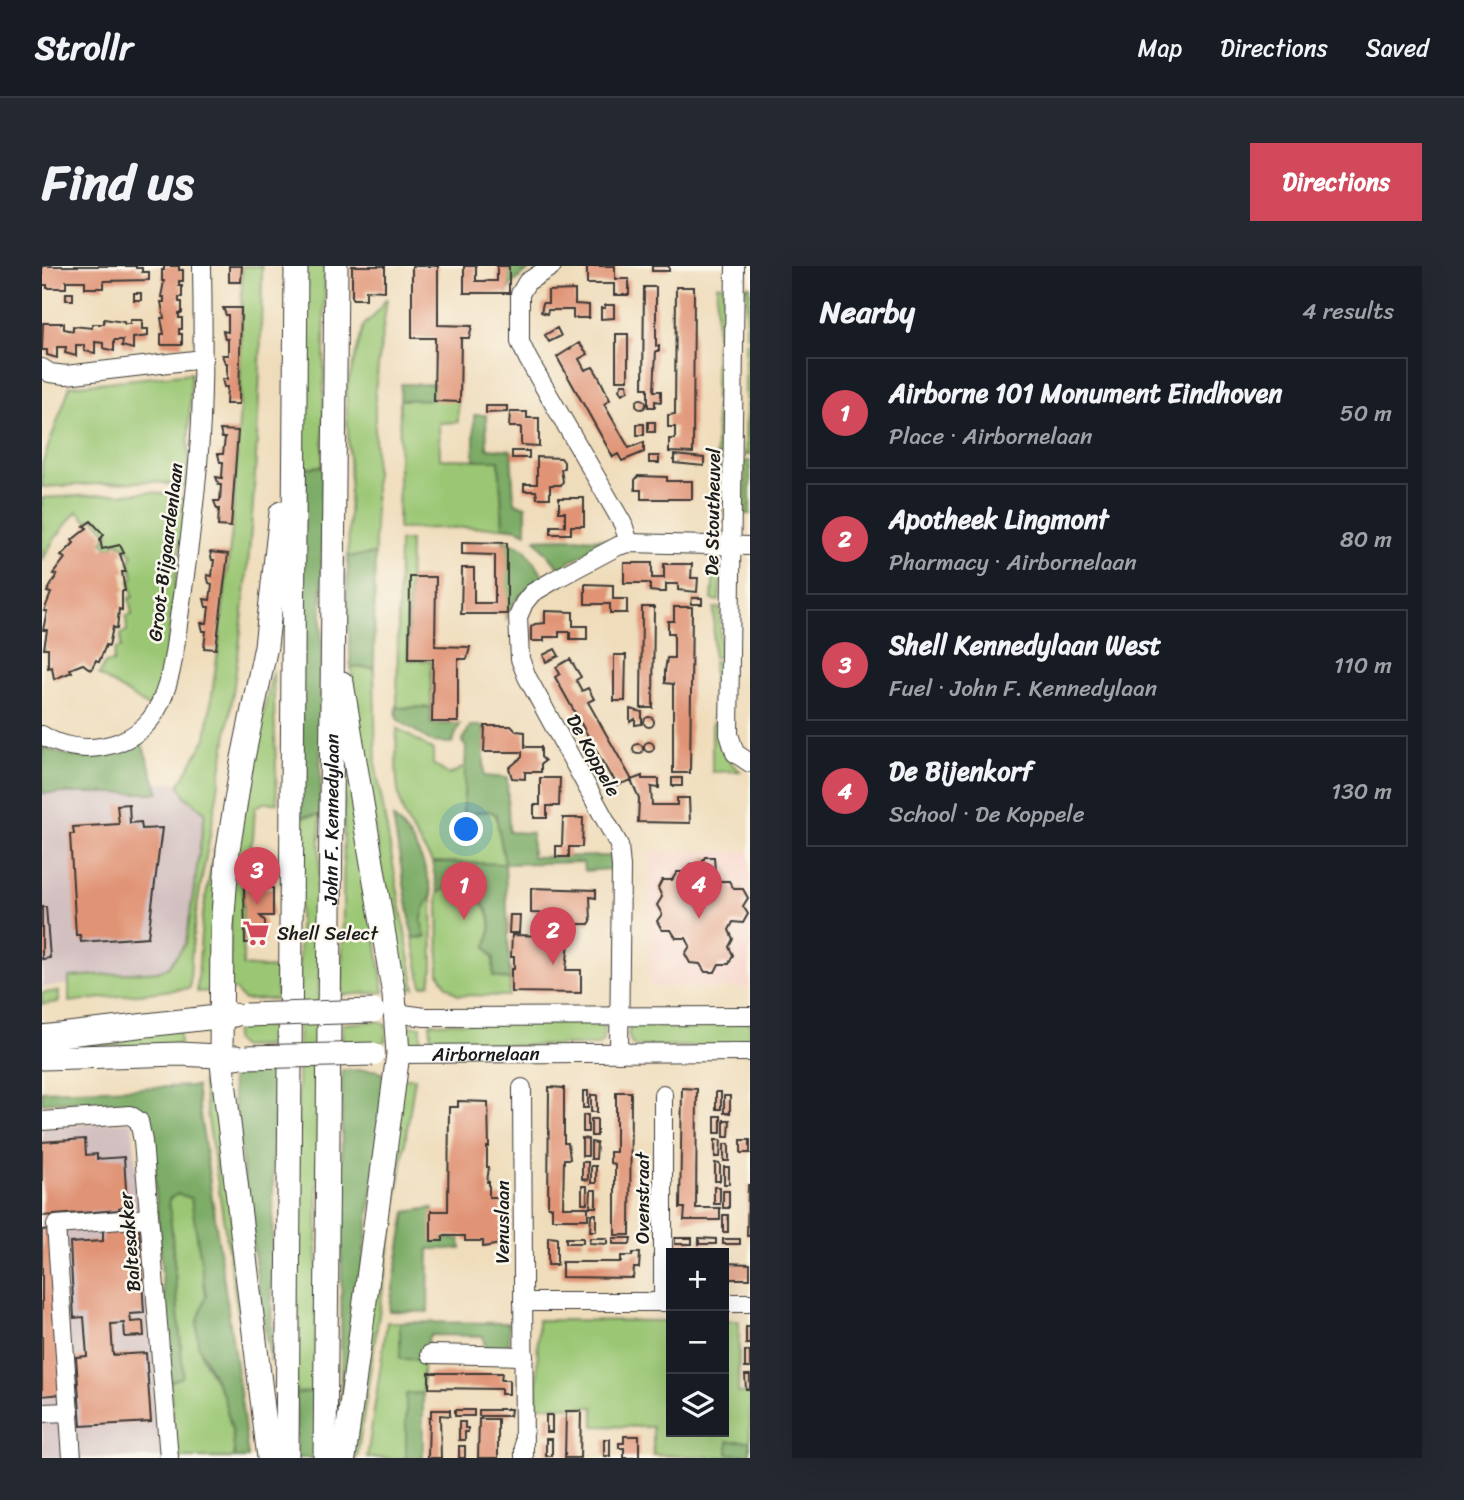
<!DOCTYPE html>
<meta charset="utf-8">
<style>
body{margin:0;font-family:Sriracha,sans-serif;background:#242831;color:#f1f3f6}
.controls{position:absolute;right:21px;bottom:21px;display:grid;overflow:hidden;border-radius:0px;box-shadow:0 7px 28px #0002}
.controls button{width:63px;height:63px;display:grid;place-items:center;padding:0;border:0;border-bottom:2px solid #363941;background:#171b24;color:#f1f3f6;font:35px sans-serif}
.you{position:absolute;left:425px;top:564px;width:24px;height:24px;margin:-18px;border:5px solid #fff;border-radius:50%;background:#1a73e8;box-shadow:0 0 0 10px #1a73e833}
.badge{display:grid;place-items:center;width:46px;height:46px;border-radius:50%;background:#d1495b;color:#fff;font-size:23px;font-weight:700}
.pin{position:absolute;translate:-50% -58px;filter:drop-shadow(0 2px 4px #0008)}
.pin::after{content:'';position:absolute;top:37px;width:24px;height:21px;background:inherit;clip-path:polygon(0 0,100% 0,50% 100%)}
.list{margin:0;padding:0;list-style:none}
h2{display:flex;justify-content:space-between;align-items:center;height:91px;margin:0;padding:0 28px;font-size:30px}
h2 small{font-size:23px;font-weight:400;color:#9ea1a6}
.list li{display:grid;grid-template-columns:46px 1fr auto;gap:21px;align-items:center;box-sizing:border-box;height:112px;margin:0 14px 14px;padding:0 14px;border:2px solid #363941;border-radius:0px}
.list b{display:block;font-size:26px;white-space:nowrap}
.list p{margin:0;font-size:23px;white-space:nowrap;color:#9ea1a6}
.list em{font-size:23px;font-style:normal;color:#9ea1a6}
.icon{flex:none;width:38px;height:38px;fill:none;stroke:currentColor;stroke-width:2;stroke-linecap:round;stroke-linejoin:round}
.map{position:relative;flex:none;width:708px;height:1192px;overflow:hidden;border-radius:0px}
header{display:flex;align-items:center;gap:42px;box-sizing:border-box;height:98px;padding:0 35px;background:#171b24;border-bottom:2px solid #363941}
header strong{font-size:33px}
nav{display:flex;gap:38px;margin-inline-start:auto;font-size:24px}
.intro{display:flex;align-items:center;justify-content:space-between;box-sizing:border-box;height:168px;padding:0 42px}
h1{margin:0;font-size:49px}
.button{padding:18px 32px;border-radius:0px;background:#d1495b;color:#fff;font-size:24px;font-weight:700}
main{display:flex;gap:42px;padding:0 42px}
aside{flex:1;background:#171b24;border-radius:0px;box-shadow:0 7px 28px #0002}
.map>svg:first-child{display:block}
</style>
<header>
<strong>Strollr</strong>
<nav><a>Map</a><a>Directions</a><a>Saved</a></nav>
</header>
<div class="intro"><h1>Find us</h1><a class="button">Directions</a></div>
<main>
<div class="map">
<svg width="708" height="1192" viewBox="0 0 708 1192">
<rect width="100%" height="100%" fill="#fbf7ec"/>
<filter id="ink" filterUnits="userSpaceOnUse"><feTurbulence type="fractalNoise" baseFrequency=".0143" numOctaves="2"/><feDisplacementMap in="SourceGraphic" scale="14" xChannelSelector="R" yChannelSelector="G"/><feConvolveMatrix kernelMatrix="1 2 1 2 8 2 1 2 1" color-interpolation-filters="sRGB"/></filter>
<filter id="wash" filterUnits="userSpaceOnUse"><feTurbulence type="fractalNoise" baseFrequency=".00686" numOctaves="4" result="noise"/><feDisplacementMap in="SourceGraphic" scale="28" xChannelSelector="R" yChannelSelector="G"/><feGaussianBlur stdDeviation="1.57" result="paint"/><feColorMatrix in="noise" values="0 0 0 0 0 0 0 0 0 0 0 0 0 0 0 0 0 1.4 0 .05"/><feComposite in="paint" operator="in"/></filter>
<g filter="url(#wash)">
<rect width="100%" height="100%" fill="#efdcba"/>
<path fill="#f7d1c7" d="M606,585L708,586V722L607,721Z"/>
<path fill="#d2bfc0" d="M131,516L166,540L144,688L121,710L0,721V524Z
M90,856L122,1192H0V860Z"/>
<path fill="#9bc774" stroke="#5c7248" stroke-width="2" d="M200,0H220C219,145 211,290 190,434C183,483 175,531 166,580C157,627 148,674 148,722L27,736V711L118,705L127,700L144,677L163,546L144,531L137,519L164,472L176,385L190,263L198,140Z
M263,0H283L281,200L261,202Z
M675,19H681V70H674Z
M704,20H708V70H704Z
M345,32L333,124V288L306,291L308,215L304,124L322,59L331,51Z
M674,75H681L680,132L673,133Z
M703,76H708V134L703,133Z
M149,107L145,222L112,215L0,221V198L28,120Z
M416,133V156L397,157L398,193L457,194L461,261L356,263L358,134Z
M704,137L708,138V189H703Z
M674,138H680V190H674Z
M703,195H708V248H704Z
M673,200H679V248L673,249Z
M111,226L144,233L120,421L108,442L57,409L63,397L71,396L73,383L79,382V368L85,365L84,350L90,349L87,332L91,331L88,315L92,312L87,296L91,289L76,275L68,283L60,276L67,268L51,252L46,256L35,245L11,275L0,295V232Z
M357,275H368L366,394L389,395V441L355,442Z
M672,304H679L677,335L670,334Z
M672,342H678V391H671Z
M671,395L677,396V454H671Z
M309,401L332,402L334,502L373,722L356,723Z
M231,403L235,537H221L213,542L211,573L201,602V700L234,703L235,733L202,734L193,724H187L190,591Z
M670,457H676C679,478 681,492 698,505L670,506Z
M355,462L391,484V498L407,509L424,500L421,548L447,545L454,549L463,598L390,596C381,581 369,565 362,549C352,523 354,489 355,462Z
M303,470L342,726L300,729Z
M278,549L274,1126L254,1127L258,551Z
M172,584L176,586L172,725L155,726L160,653Z
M413,621C444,630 455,651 444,681L451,692V710L468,715L467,730L416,729L404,719L397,707L396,627L401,623Z
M390,630L391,702L388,718L380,720L371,671L383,672C378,655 378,644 390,630Z
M17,725V736L0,738V727Z
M557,754L562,760L561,775L556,779L390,780L388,757Z
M337,755L344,759V774L341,777H300L301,758Z
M708,755V781L591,780L586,769L589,759Z
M137,760L138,778L0,783Z
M234,760V780L199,781L192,774L193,765L199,761Z
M363,760H379V783L363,782Z
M172,811L216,1176L160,815Z
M357,812H373L315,1192H309Z
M136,928L149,932L164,1015V1030L155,1058L160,1092L181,1129L190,1164L193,1192H134L128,1116L141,1107L127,933Z
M496,1054L629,1055V1166H682V1055H697L696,1127H708V1192L611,1189V1161L552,1160V1141L495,1140Z
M345,1056H358V1093H381V1127L364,1128V1192H325Z"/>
<path fill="#7cac66" stroke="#4c6441" stroke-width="2" d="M465,0H491L469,19L465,28Z
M359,118H395L394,133L358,134Z
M432,149H444L445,182L469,184L472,234L475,238L484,240V267L476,263L461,261L457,194H432Z
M281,200L278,549L258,550L261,202Z
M521,272L566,273L517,302L493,273Z
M461,273L482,282L503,312C485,323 470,332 464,354Z
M333,288L332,402L309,401L305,334L306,291Z
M389,441V458H418L410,477L390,476L355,453L354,442Z
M428,460H442V510L465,512L467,566L490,567V591L569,590V603L542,605L541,596L463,598L468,714L451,710L452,692L444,681C447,672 450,663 448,653C445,633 414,612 396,627L390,596L463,598L454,548L447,545L421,548L424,481L420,476Z
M98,472L117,527H0V481C35,496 67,494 98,472Z
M351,552C373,572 385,601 390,630C379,644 377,656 384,672L371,671Z
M300,804H335L346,812L299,1154Z
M231,806L232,821L229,1096L223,1067L188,807Z
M154,820L200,1141L206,1192H193L190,1164L181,1129L156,1079L155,1058L164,1030L149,932L136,928L127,933L141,1107L140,1111L128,1116L111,889C110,879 110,865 105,856C92,836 58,843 38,843L35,835L0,837V825Z
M391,942V972L418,973L419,983H387L386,1046L347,1045L364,946Z
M358,1056L467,1057V1084L443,1082L441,1070L389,1069L386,1072L387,1094L358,1093Z
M274,1126V1192H254V1127Z
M381,1127V1192H364V1128Z
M686,1175H708V1192L706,1188H686Z"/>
<g id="blocks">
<path fill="#e09374" d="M0,0H94V2H100V6H107V14L62,15V22H43V15H24V22H5V19H0Z
M122,0H137V4H141V15H137V20H140V31H137V36H140V47H137V52H140V63H137V68H140V79H119V68H122L119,52H122L119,36H122V31H119L122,15H120V4H122Z
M187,0H200L199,16H187Z
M310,0H343V25L324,24V33H310Z
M370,0H396V59L430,60L427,72H419L418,136L392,135L393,72H370Z
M422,0H434V15H455V0H467V27H422Z
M545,0H573V13H587V29H572V18H545Z
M610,0H627V5H610Z
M602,21H614V80H617V85H614L612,125H619V136L613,135V141H606V122H601Z
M634,21H652L651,187L627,186V173H633V161H626V149L633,148Z
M533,24V38L547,39V52H531V44H506L505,48L499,46L501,37H506V25Z
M24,27H31V34H24Z
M92,27H99V34H92Z
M563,39H572V52L559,53V42H563Z
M181,42H199L197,138H184L185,121H182L180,113H185V97H183L180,89H186V73H183L181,65L186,66V49H184Z
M62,53L82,56V58H88V54H100V63H106V70L91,72V83L80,80L81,74H72V85L61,82V77L53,76V87L42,85V79H34V90L23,87L24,81H15V92L5,89V84H0L1,57H22V63L31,65V60L50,62V58H62Z
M515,62L519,70L507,76L503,69Z
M574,68H586V114H574Z
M537,77L546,88L537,93L543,104L551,101L557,111L568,134L562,138L587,182L602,176V186L580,195L576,188L571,191L515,91Z
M580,118H585L586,125L580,128L577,124Z
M594 138a5 5 0 1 1 10 0a5 5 0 1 1-10 0Z
M444,140H465V146L444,147Z
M468,146H485V152H497V180L479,179V161H467Z
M606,156H613V166H606Z
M595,158H602V169H595Z
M178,164L196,165L189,261L176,260L177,243H175L172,235H178L179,219H177L174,211L180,212L181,196H178L176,188H181L183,172H180Z
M470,185H487V192H470Z
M632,189L662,192V200L632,197Z
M607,190H617V197H607Z
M495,191L519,192L522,196V202L519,204L521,215L519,219H508V232H495L494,225H482V218H495Z
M596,210L625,211V215H650V233H599V224H593V214Z
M517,232H542V260H529V268H509V260H523V246H517Z
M49,255L62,269L58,273L60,283L78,279L82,287L78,288L84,306H80L83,325H80V344L77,343L75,363L71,361L67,380L64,379L57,396L54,394L49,404L41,398L28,403L30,406L12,413L10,401L6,402V383H2L5,364H1L5,345H2L9,327L5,326L15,309L11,308L23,292L19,290L32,277L30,274L45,262L42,260Z
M420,276L465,277V348H419L420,302H432V337H453V289L420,288Z
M168,286L186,288L174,383L162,382L164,365H161L159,357H165L167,341H164L162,333L168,334L170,318L167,317L165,309L170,310L172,294H170Z
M582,297H610V312H622V298H650L649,312H656L655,326L636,324V318H624V326H616L608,325V317H582Z
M368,311H394L393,380L428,381L425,393H416V456H390L391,393H367Z
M543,318L571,319V333H585V347H568V338H543Z
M650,332H660V338H649Z
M600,341H612L611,442H599Z
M632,341H650L648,507H631V418L623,417V405L625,392H632V367H626V355H632Z
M503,345L531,346V360H545V373H528V366H517V371H502V375H489V361L493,358L503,357Z
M513,383L517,390L504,396L501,389Z
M572,389H584L583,435H572Z
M528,393L539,411L534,414L540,425L546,422L552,433L546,436L590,514L575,519L570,510L569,511L513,411L518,408L514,401Z
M588,443L600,446V458L593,459V453L588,456Z
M602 456a5 5 0 1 1 10 0a5 5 0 1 1-10 0Z
M443,460H469L474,465L483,466V481H499V491L503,495L499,498V506H483V513L470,512L467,502L480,491V486H442Z
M602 481a5 5 0 1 1 10 0a5 5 0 1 1-10 0Z
M591 483a5 5 0 1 1 10 0a5 5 0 1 1-10 0Z
M600,510V513H617V522L609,521L610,539H635V532H647L648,557L596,556L597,532L589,514Z
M498,512H518L517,540H505V552H492V539H498Z
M630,512H640V520H630Z
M87,538L88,557L99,556L100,563L120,562L106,671L39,676L38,669H34L28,568H32L31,561L77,558L75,539Z
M521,552H541L540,581H527V591H514V580H520Z
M663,591H672L673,606L677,615H687L692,623H701L706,632L701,640L706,648L701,657L691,656L687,664L691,673L687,681L691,689L687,698H677L673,706H663L658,698L648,697L643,688L648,680L644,672H634L629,664H620L615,655L620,648L615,639L620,631L616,622L620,614H630L635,606H644L649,598H659Z
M202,622H231V650H218L223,655V677H203Z
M489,622L554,624V632L548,631L549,655L547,658H518V648L489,647Z
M0,641H4L8,692L0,693Z
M468,649H478L477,667H467Z
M470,669L509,670V675L527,676L524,704H539V727L469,726V703H472V691H469Z
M507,821L522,822V877H526L528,893H522L521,941H546V953H510V941H506Z
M640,822L655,823L654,942H678V954H642L643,942H638Z
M541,825H546V842H541Z
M574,826H589L588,969H573V898L568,897V886H574Z
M674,826H679V843H674Z
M549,829H555V846H549Z
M682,830H688V847H682Z
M416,835L446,836L447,881H445V901H447L445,916H447V931H460L459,978L441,981V975H423V970H401V975H389V945H406L407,841H416Z
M541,849H546V866H541Z
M673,850H679V867H673Z
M549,853H555V870H549Z
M682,854H688L687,871H682Z
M540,872L546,873V890H540Z
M43,873L44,889L55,888V893L82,891L85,939L77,942V944L0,950V876Z
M673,874H679L678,891H673Z
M699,874H708V887H699Z
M549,876L555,877L554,893H549Z
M682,878H687V895H682Z
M540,896H546V914L540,913Z
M673,897L678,898V915H673Z
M549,900H554V917H549Z
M682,901H687V918H682Z
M706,919H708V970H705Z
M540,920H545V937H540Z
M672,921H678V938H672Z
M549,924H554V941H548Z
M681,925H687V942H681Z
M549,948H554V965H548Z
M681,949H686V966H681Z
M97,961L102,1047L88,1048L89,1056L101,1055L102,1070L83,1071L82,1057L69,1058L71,1089L104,1087L109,1156L39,1160L34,1091L45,1090L42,1051L32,1052L28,977L61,975V963Z
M8,963L19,1128L0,1130V964Z
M506,971L515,972V999H506Z
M524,972H541V977H524Z
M548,972H565V978L547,977Z
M571,972H589L588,978H571Z
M633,972H650V978H633Z
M657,972L674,973V978H657Z
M681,973H698V978H681Z
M591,987H598L597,1002H592L591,1012L520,1011V996H579V990H590Z
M682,997L708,998V1013H682Z
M704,1061H708V1078H704Z
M703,1085H708V1102H703Z
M387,1107H460L459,1114H467V1128H459V1123L387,1122Z
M703,1109H708V1123H704Z
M456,1143H469L468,1150H437V1144H456Z
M389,1144H408V1150L398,1149L399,1192H386L387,1152H389Z
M413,1144H432V1150H413Z
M524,1145H539L538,1192H523Z
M504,1149H510V1166H504Z
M437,1153H456V1192H436Z
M417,1156H423V1162H426V1166H423V1174H417Z
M582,1170H597V1192H582V1182H577V1177H582Z
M504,1173H510V1190H504Z
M562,1173H568V1190H562Z
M417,1180H423V1192H417Z"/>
</g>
</g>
<g filter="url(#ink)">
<use href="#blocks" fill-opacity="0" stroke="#3c3934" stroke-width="2"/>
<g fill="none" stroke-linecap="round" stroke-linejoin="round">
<defs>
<g id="minor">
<path d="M510,0L485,16L478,28V76L486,93L581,258L587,277"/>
<path d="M693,0L687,468L693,487L708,497"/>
<path d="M0,102L8,107L24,109L161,93"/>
<path d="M0,469C35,492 90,484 113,447C131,417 133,378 138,344C147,282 156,217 159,154C161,103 161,51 160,0"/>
<path d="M354,747L383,751L708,750"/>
<path d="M577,787L579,601L577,579L485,411L478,393L476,351L482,337L490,327L514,313L576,280L587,277L708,280"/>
<path id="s1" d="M356,788L708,786"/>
<path d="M480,822L482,1192"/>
<path d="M0,855L88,849L97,855L101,875L127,1192"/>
<path d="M481,1036H629"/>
<path d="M621,1036V828"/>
<path d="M682,1037H708"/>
<path d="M388,1088L482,1090"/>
<path d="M0,1147L28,1146"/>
<path d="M30,1192L14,959L106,952"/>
</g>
<g id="major">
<path d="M300,417L352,729L356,788L302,1192"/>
<path d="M0,771L192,749"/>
<path d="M0,792L138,788L194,791"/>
<path d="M227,1192L179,790L180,661L186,584L200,497L224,380L239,247"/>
<path d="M245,1192L254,0"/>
<path id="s2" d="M283,1192L294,0"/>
</g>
</defs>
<use href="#minor" stroke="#3c3934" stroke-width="20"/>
<use href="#major" stroke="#3c3934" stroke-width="25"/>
<use href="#minor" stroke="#fff" stroke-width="18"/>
<use href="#major" stroke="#fff" stroke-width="23"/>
<defs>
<path id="major-bridge" d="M204,749L331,745
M204,791L331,788"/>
</defs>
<use href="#major-bridge" stroke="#3c3934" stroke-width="25" stroke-linecap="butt"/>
<use href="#major-bridge" stroke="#fff" stroke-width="23"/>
</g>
</g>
<defs>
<symbol id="supermarket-bare" viewBox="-9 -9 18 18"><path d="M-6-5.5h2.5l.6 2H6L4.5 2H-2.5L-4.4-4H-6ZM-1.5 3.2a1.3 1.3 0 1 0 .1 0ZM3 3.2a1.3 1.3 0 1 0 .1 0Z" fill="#d1495b" stroke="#fbf7ec" stroke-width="2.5" paint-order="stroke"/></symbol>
</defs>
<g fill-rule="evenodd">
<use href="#supermarket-bare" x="195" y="648" width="38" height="38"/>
</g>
<g text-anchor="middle" stroke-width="5" stroke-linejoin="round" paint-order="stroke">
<g font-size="19" fill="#1c1c1c" stroke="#fbf7ec">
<text transform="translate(670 246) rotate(-89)" y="7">De Stoutheuvel</text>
<text transform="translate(123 286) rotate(-83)" y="7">Groot-Bijgaardenlaan</text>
<text transform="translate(552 489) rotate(61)" y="7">De Koppele</text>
<text dy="7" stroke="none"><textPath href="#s2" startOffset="639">John F. Kennedylaan</textPath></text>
<text dy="7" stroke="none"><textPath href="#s1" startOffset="88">Airbornelaan</textPath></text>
<text transform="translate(600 932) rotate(-90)" y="7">Ovenstraat</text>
<text transform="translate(460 956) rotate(-90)" y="7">Venuslaan</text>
<text transform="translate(87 976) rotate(-95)" y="7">Baltesakker</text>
</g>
<g font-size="19" fill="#1c1c1c" stroke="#fbf7ec" text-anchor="start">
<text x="235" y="674">Shell Select</text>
</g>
</g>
</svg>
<div class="controls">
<button>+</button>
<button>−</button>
<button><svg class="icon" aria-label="layers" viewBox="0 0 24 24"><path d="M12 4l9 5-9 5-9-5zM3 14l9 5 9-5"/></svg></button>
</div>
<div class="you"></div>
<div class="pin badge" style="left:422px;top:654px">1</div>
<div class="pin badge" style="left:511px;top:699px">2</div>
<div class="pin badge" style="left:215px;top:639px">3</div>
<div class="pin badge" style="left:657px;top:653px">4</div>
</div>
<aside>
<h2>Nearby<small>4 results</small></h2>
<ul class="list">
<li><span class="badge">1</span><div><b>Airborne 101 Monument Eindhoven</b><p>Place · Airbornelaan</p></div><em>50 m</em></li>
<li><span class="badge">2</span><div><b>Apotheek Lingmont</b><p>Pharmacy · Airbornelaan</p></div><em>80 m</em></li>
<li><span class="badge">3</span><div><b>Shell Kennedylaan West</b><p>Fuel · John F. Kennedylaan</p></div><em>110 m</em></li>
<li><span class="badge">4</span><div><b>De Bijenkorf</b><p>School · De Koppele</p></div><em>130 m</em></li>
</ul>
</aside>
</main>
